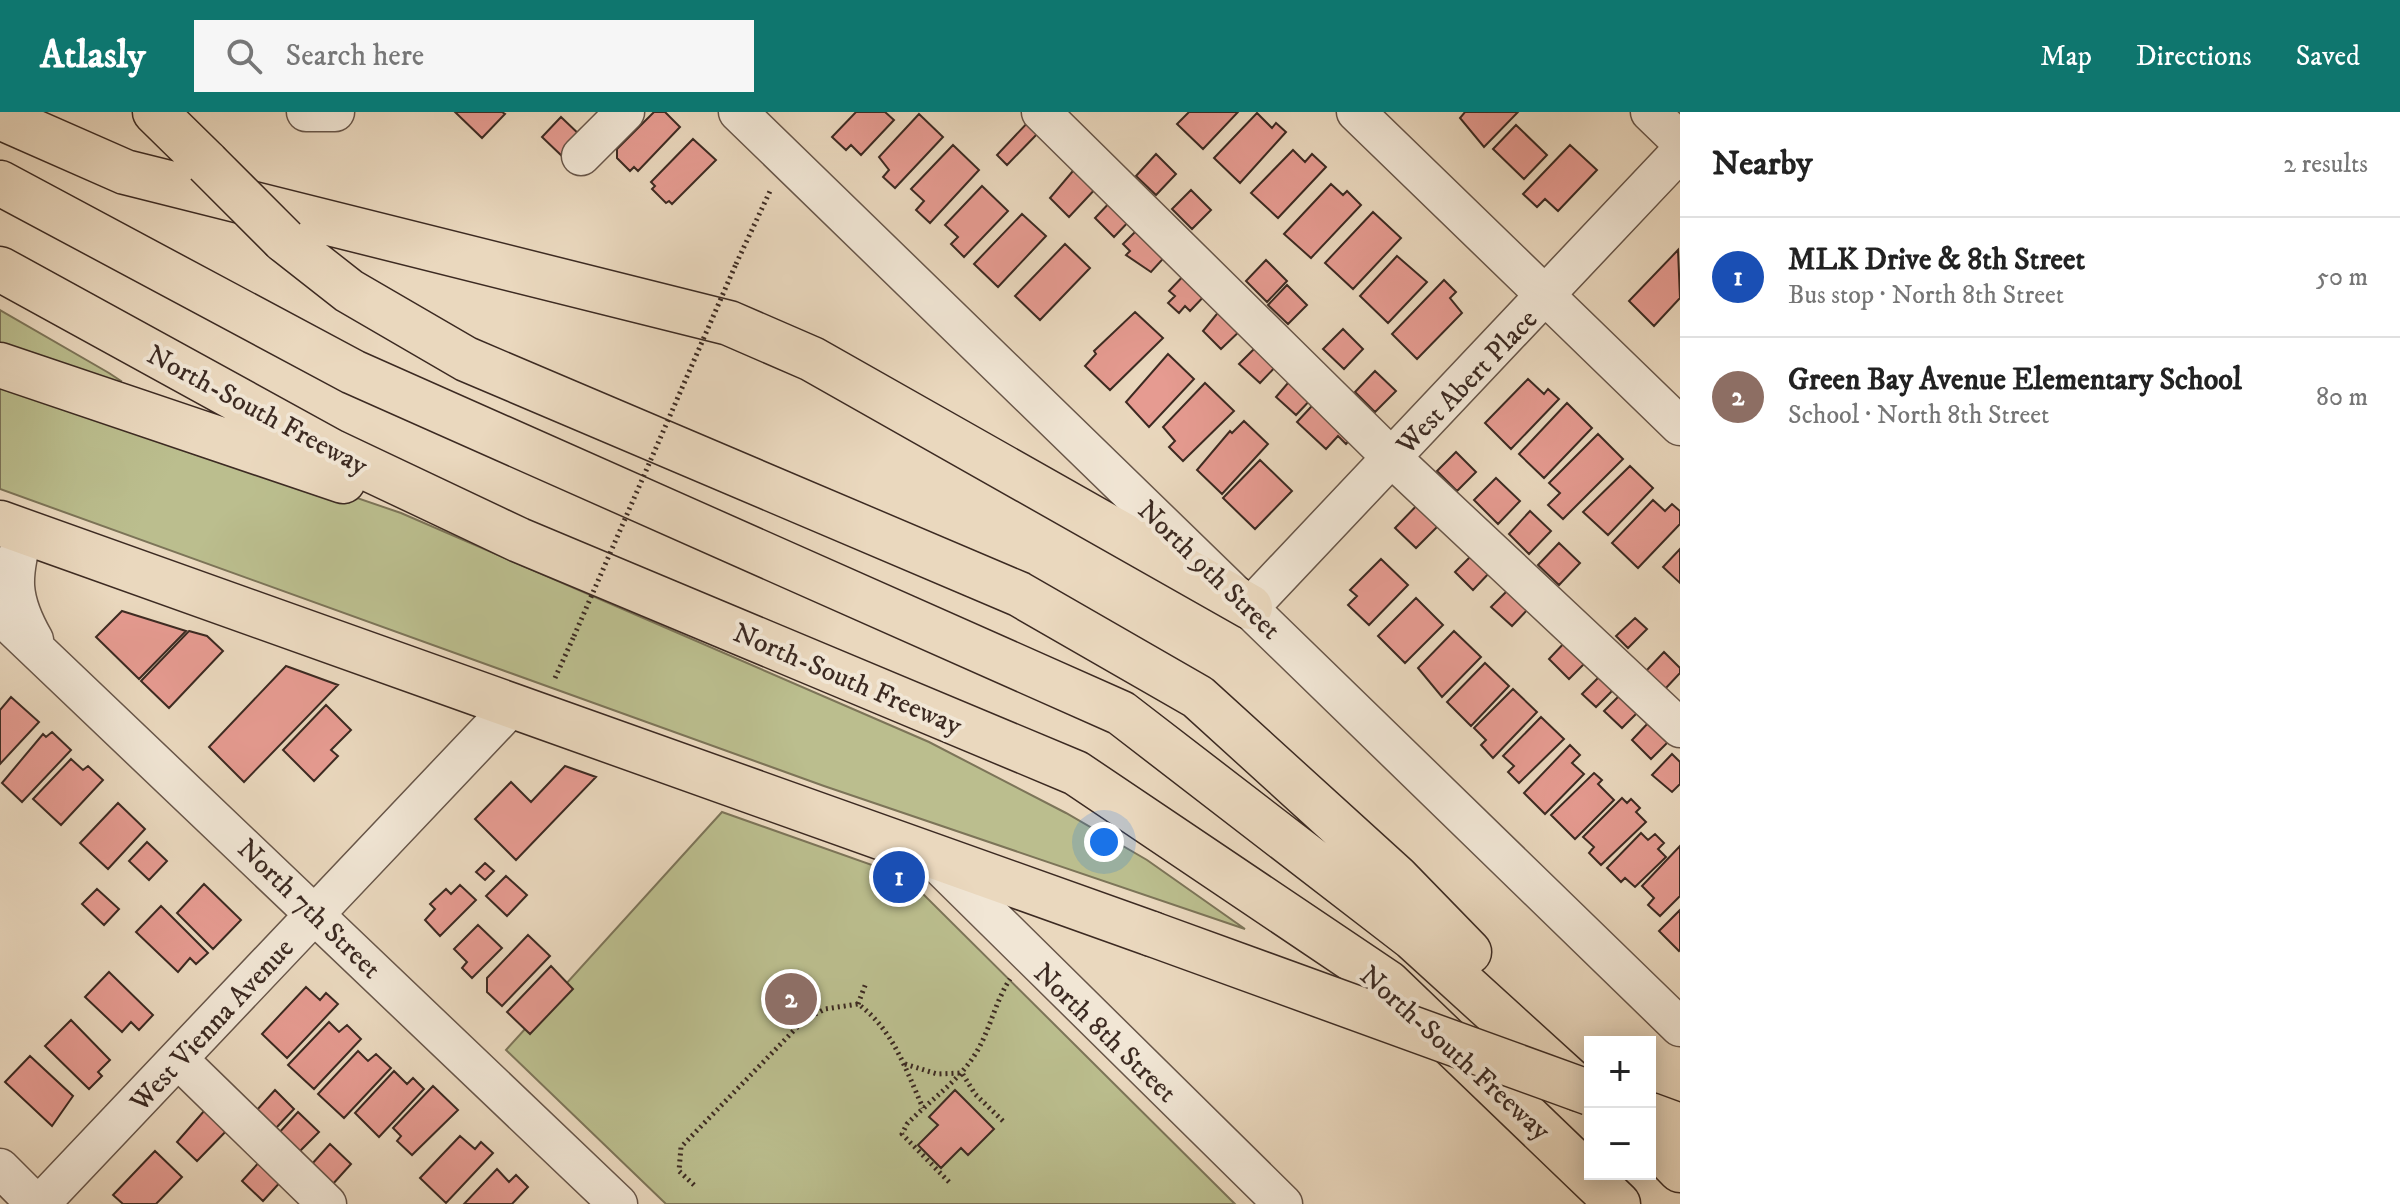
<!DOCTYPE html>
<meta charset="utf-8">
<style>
body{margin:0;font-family:"IM FELL DW Pica",serif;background:#f6f6f6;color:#222}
.controls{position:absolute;right:24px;bottom:24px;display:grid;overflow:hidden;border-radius:0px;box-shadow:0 4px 20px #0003}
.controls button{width:72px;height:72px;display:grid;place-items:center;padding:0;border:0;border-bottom:2px solid #e0e0e0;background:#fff;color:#222;font:40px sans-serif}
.you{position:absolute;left:1104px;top:730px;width:28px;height:28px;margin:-20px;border:6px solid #fff;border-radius:50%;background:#1a73e8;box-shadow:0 0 0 12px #1a73e833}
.badge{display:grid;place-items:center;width:52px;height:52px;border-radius:50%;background:#0f766e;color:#fff;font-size:26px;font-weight:700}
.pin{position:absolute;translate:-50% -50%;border:4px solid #fff;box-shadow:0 2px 8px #0006}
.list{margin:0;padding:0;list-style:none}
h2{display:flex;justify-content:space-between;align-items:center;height:104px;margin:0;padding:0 32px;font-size:34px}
h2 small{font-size:26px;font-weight:400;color:#767676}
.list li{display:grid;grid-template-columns:52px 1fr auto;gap:24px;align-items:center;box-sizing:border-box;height:120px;padding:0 32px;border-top:2px solid #e0e0e0}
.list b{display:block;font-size:30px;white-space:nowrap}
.list p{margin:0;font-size:26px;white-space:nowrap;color:#767676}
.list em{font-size:26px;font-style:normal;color:#767676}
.icon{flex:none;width:44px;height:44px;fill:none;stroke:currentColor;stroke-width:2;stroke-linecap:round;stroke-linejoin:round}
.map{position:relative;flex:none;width:1680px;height:1092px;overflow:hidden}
header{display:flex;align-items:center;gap:48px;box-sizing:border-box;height:112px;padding:0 40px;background:#0f766e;color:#fff}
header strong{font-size:38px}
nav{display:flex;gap:44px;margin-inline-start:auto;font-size:28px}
.search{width:560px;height:72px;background:#f6f6f6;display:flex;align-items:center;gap:20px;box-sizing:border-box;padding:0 28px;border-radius:0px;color:#767676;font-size:30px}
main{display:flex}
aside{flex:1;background:#fff}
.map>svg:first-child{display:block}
</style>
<header>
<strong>Atlasly</strong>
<div class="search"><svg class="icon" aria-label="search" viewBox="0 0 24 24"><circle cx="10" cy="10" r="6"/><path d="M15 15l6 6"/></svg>Search here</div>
<nav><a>Map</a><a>Directions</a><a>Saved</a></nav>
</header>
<main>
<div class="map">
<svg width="1680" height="1092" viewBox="0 0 1680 1092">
<rect width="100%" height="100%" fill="#ead8be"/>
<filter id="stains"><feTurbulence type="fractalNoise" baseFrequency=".0025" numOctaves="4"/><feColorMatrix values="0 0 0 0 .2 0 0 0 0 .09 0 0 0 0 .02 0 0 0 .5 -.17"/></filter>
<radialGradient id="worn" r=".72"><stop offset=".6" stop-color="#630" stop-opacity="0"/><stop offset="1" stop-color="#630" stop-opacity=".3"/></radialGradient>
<path fill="#bbbe8e" stroke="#7c7458" stroke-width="2" d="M0,198L109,261L121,269L117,275L0,235Z
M0,264L401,401L929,630L1066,701L1147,748L1245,817L824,674L0,377Z
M722,700L906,765L1235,1092H666L506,938Z"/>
<path fill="#e69b91" stroke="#3c2a22" stroke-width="2" d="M455,0H502L505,2L482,26Z
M654,0H665L680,15L638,59L634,55L630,59L617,46V37Z
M856,0H885L894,8L861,43L851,33L846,38L832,25Z
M1189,0H1238L1203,37L1177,12Z
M1465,0H1518L1484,35L1460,6Z
M1257,1L1272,16L1276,11L1286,20L1240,71L1214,46Z
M919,2L943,25L895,76L883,65L889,58L879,45Z
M561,5L582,25L563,45L542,25Z
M1031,7L1041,18L1007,53L997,43Z
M1516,13L1547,43L1524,67L1493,37Z
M693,27L716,48L672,92L669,89L666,91L652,77L655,74L651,70Z
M953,33L979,58L930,111L916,98L924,89L911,77Z
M1570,33L1597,58L1558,99L1545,87L1537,95L1523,82Z
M1293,38L1305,50L1312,42L1326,55L1278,106L1251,81Z
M1156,42L1176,62L1156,83L1136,64Z
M1078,53L1099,73L1069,105L1050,86Z
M1331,72L1343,83L1347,79L1361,93L1311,146L1284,122Z
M982,74L1008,99L964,145L951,132L958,125L945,113Z
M1191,78L1211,98L1192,117L1172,97Z
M1114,86L1133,105L1114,125L1095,106Z
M1373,100L1401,126L1353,177L1325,151Z
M1022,102L1046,124L998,175L974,152Z
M1143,112L1170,139L1151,160L1126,143L1130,139L1123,132Z
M1065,132L1090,156L1040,208L1015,184Z
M1678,138L1680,186L1654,214L1629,189Z
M1397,144L1427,170L1388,211L1360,184Z
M1266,148L1287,169L1267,190L1246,169Z
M1189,158L1210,178L1190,199L1185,194L1179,201L1168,191L1175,184L1169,179Z
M1444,168L1456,180L1450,186L1462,201L1417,247L1392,222Z
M1287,173L1307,193L1288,212L1268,193Z
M1225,192L1246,213L1221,237L1203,219Z
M1135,200L1163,226L1110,278L1085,254L1096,242L1094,239Z
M1343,217L1363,237L1344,257L1323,237Z
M1260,231L1280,250L1260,271L1239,252Z
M1168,242L1194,267L1149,315L1126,290Z
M1375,259L1396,279L1375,300L1355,280Z
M1294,264L1315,283L1296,303L1276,285Z
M1528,267L1544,282L1548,277L1559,287L1511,337L1485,311Z
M1205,271L1234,299L1183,349L1169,335L1175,329L1163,315Z
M1323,282L1360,317L1346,332L1338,324L1326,337L1297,310Z
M1567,291L1592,316L1544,366L1519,342Z
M1244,309L1268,332L1222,382L1197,358L1230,319L1232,321Z
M1598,322L1623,347L1563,407L1548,393L1560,381L1549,371Z
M1456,340L1476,360L1457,379L1437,359Z
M1260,348L1292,379L1255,417L1223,386Z
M1630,354L1653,376L1608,423L1583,400Z
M1496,366L1520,389L1498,412L1474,388Z
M1422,388L1443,409L1416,436L1395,416Z
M1653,388L1665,399L1672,392L1680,399V412L1638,456L1612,431Z
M1530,399L1551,419L1529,442L1509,422Z
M1559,431L1580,451L1559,473L1538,453Z
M1680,437V471L1663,455Z
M1474,441L1492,458L1473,478L1455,460Z
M1381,447L1408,473L1369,513L1348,493L1357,484L1350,478Z
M1512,474L1532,493L1512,514L1491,495Z
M1416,486L1443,513L1405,551L1378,524Z
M122,499L186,519L139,567L96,525Z
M1635,506L1647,517L1628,536L1616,524Z
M189,519L207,524L223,539L169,596L141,569Z
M1454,519L1481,545L1442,585L1418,556Z
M1567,528L1588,548L1569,567L1549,547Z
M1664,540L1680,556V561L1665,577L1646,559Z
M1485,551L1509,574L1471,614L1447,590Z
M286,554L338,573L244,670L209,635Z
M1602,562L1616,575L1596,595L1582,582Z
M1513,577L1537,600L1493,646L1481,633L1486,628L1474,616Z
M1622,581L1640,598L1622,616L1604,599Z
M11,585L39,610L0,652V598Z
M326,593L351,618L331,638L338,644L314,669L283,638Z
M1541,605L1564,627L1519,671L1508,660L1514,654L1503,644Z
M1650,609L1670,628L1651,647L1632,628Z
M52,620L71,638L22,690L2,671L43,622L46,625Z
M1570,633L1580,643L1572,651L1584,662L1545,702L1524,681Z
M1672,642L1680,650V672L1672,680L1652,663Z
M71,647L83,658L88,654L103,668L61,713L33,687Z
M565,654L596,665L516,748L475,707L511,670L531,690Z
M1594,661L1602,668L1598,672L1614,688L1575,727L1551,703Z
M1622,686L1627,691L1631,687L1640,696L1636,700L1646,710L1601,753L1589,741L1594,735L1583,725Z
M118,691L145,717L108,757L80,731Z
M1641,721L1648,728L1655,722L1664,731L1658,737L1666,745L1635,775L1625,766L1621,770L1607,756Z
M147,730L167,749L149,768L129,749Z
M1680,734V784L1660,804L1648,793L1654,786L1642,774Z
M485,751L494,759L485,768L476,760Z
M506,764L527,783L507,804L486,784Z
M204,772L241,808L213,837L177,801Z
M460,773L476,788L440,824L425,808L435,797L430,792L446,777L451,782Z
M97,777L119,797L104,813L82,792Z
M161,794L208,841L196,852L190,846L178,860L136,820Z
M1680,798V838L1679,839L1659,819Z
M478,813L502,836L472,866L462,856L467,850L454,837Z
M528,823L550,844L502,894L487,880V866Z
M551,854L573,877L530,922L507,900Z
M109,860L153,903L139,918L131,910L122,920L85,885Z
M306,875L320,888L326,881L338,892L287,946L262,922Z
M71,908L110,948L98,960L102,964L89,977L45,934Z
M329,910L339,920L347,913L361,927L314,977L288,953Z
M358,939L368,949L376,942L391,956L344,1006L318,982Z
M30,944L73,984L52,1014L5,970Z
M394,959L407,972L413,966L424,977L379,1025L355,1001Z
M433,974L458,998L412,1043L397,1029L401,1024L393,1016Z
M275,978L294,997L275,1017L256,999Z
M955,978L994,1017L968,1043L961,1036L941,1056L918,1033L938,1013L929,1005Z
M211,991L233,1012L197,1049L177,1030Z
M298,1000L319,1020L297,1042L277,1023Z
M460,1024L475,1037L481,1030L493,1041L446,1091L420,1066Z
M330,1032L351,1052L332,1073L311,1053Z
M155,1039L182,1065L156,1092H123L113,1083Z
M263,1046L284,1066L263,1089L242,1069Z
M497,1057L509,1070L516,1063L528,1075L512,1092H464Z"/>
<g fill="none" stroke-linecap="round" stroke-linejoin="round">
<defs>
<path id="minor" d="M306,0H335
M738,0L1680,915
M1041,0L1392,346L1680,616
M1356,0L1680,314
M1650,0L1680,29
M581,44L625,0
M24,419C11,465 10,486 34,528
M1250,495L1680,40
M0,503L618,1092
M931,745L1283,1092
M178,947L327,1092
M0,1056L36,1092
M40,1092L514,592"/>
<path id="major" d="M0,411L1152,822
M1650,1003L1680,1014"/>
<path id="highway" d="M155,0L207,51
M0,5L125,60L729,211L812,247L1250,495
M0,71L353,260L1121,601L1413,826L1579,977
M284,128L349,179L466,247L1019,482L1198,585L1397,766L1469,840
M0,157L333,340L519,428L1076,661L1388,871L1618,1092
M0,253L343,369
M1650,1027L1680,1058"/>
</defs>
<use href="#minor" stroke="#685649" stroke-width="41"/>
<use href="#major" stroke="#3c2a22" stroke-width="47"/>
<use href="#highway" stroke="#3c2a22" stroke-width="47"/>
<path stroke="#3c2a22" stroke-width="5" stroke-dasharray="2 4" stroke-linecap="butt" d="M736,152L771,77
M555,566L574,524
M858,892L866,871
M905,952L937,962L962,961L975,982L1005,1011
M949,1070L902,1022L907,1012C929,989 959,969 976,941C990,918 995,890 1010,867
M694,1073L679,1059L681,1035L804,908L825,897L858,892C893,917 906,958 923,996"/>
<use href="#minor" stroke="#f1e6d5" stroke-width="38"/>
<use href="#major" stroke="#ead8be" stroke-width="44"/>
<use href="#highway" stroke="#ead8be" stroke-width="44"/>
<defs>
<path id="major-bridge" d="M1152,822L1590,981"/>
<path id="highway-bridge" d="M207,51L284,128"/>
</defs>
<use href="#major-bridge" stroke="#3c2a22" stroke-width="47" stroke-linecap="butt"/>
<use href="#highway-bridge" stroke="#3c2a22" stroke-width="47" stroke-linecap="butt"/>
<path stroke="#3c2a22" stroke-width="5" stroke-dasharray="2 4" stroke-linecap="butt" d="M574,524L736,152"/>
<use href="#major-bridge" stroke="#ead8be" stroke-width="44"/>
<use href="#highway-bridge" stroke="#ead8be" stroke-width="44"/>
</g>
<g text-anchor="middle" stroke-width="8" stroke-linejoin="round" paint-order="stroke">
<g font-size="28" fill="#3c2a22" stroke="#f1e6d5">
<text transform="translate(1466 269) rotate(-46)" y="10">West Abert Place</text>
<text transform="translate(258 297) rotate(28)" y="10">North-South Freeway</text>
<text transform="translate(1210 457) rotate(44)" y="10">North 9th Street</text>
<text transform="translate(848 566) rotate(23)" y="10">North-South Freeway</text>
<text transform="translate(310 796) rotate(44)" y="10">North 7th Street</text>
<text transform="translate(211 912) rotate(-47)" y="10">West Vienna Avenue</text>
<text transform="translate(1106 920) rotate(44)" y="10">North 8th Street</text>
<text transform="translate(1456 940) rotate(42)" y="10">North-South Freeway</text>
</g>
</g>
<rect width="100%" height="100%" filter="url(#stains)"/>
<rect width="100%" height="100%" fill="url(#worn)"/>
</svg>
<div class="controls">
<button>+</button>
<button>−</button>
</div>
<div class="you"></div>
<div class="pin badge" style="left:899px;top:765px;background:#1a4fb4">1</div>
<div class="pin badge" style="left:791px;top:887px;background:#8d6e63">2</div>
</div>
<aside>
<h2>Nearby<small>2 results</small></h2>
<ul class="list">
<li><span class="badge" style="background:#1a4fb4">1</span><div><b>MLK Drive &amp; 8th Street</b><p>Bus stop · North 8th Street</p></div><em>50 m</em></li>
<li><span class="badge" style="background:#8d6e63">2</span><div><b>Green Bay Avenue Elementary School</b><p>School · North 8th Street</p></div><em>80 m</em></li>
</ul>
</aside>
</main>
